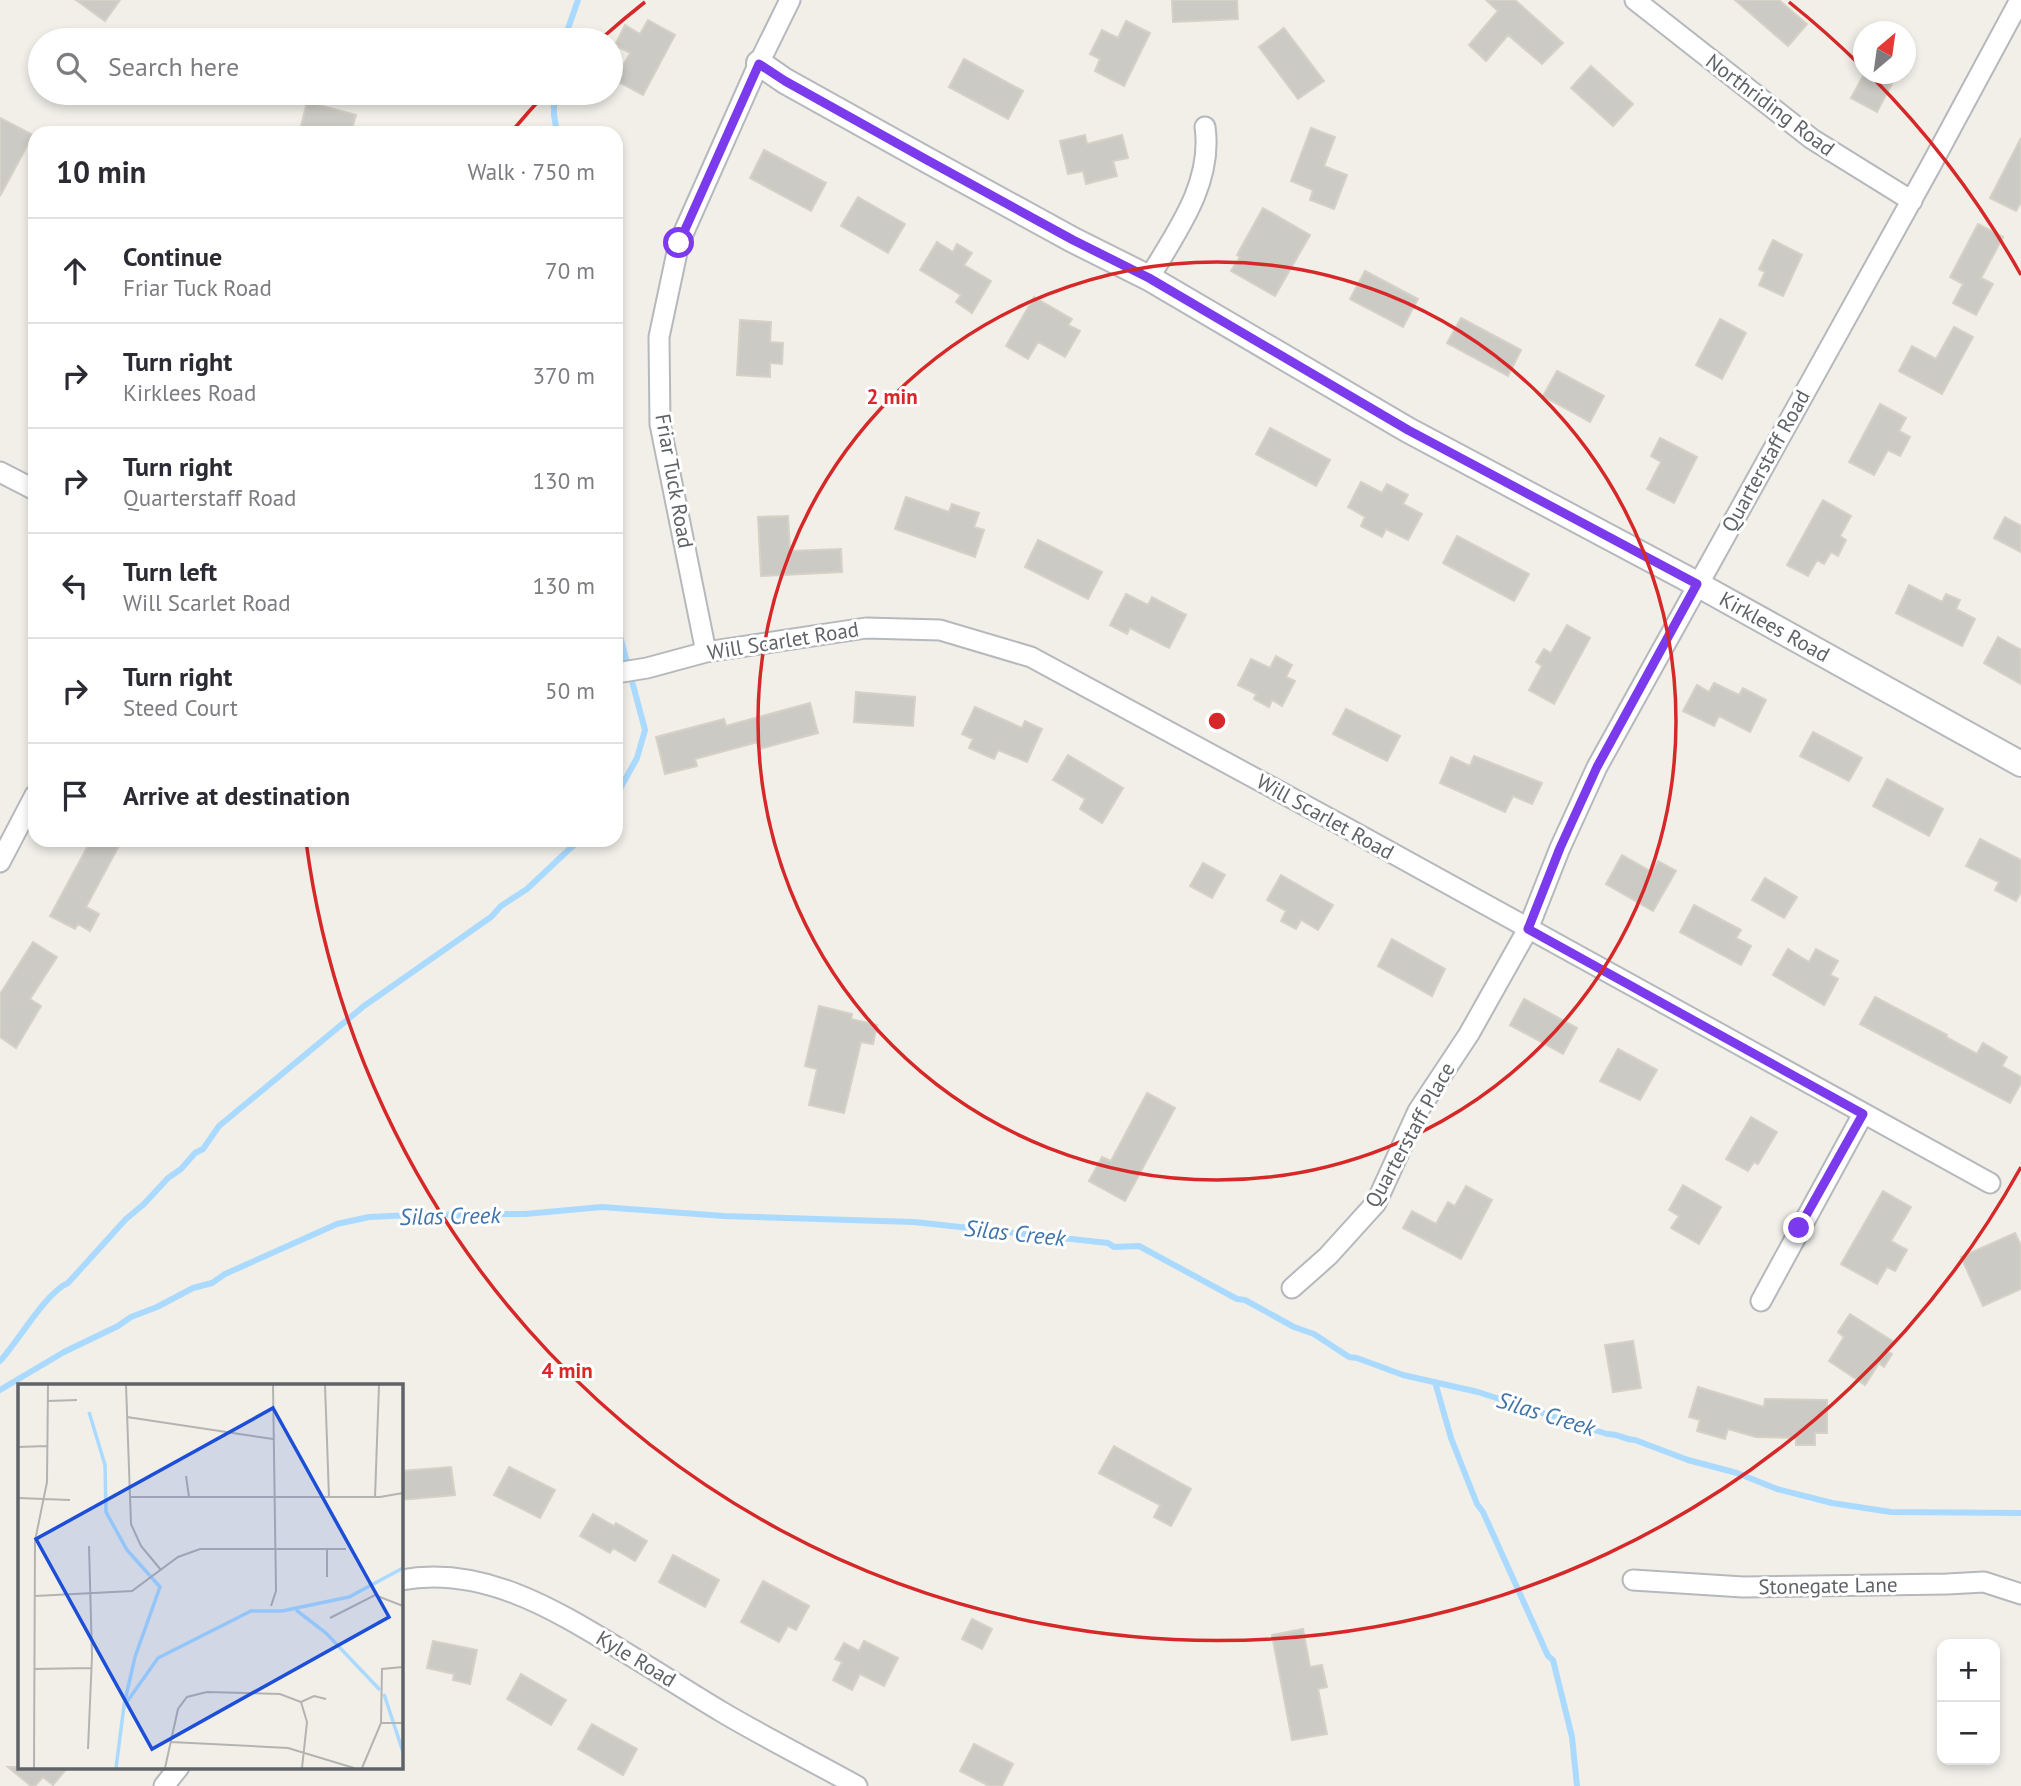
<!DOCTYPE html>
<meta charset="utf-8">
<style>
body{margin:0;font-family:"PT Sans",sans-serif;background:#f7f7f7;color:#2b2b33}
.controls{position:absolute;right:21px;bottom:21px;display:grid;overflow:hidden;border-radius:14px;box-shadow:0 4px 10px #0003}
.controls button{width:63px;height:63px;display:grid;place-items:center;padding:0;border:0;border-bottom:2px solid #e1e1e2;background:#fff;color:#2b2b33;font:35px sans-serif}
.compass{position:absolute;left:1853px;top:21px;width:63px;height:63px;border-radius:50%;background:#fff;box-shadow:0 4px 10px #0003;rotate:29deg}
.stop{position:absolute;width:21px;height:21px;margin:-16px;border:5px solid #7c3aed;border-radius:50%;background:#fff}
.stop.end{background:#7c3aed;border-color:#fff;box-shadow:0 2px 7px #0008}
.list{margin:0;padding:0;list-style:none}
h2{display:flex;justify-content:space-between;align-items:center;height:91px;margin:0;padding:0 28px;font-size:30px}
h2 small{font-size:23px;font-weight:400;color:#7c7c81}
.list li{display:grid;grid-template-columns:46px 1fr auto;gap:21px;align-items:center;box-sizing:border-box;height:105px;padding:0 28px;border-top:2px solid #e1e1e2}
.list b{display:block;font-size:26px;white-space:nowrap}
.list p{margin:0;font-size:23px;white-space:nowrap;color:#7c7c81}
.list em{font-size:23px;font-style:normal;color:#7c7c81}
.icon{flex:none;width:38px;height:38px;fill:none;stroke:currentColor;stroke-width:2;stroke-linecap:round;stroke-linejoin:round}
.map{position:relative;flex:none;width:2021px;height:1786px;overflow:hidden}
.search{position:absolute;background:#fff;box-shadow:0 4px 10px #0003;left:28px;top:28px;width:595px;height:77px;display:flex;align-items:center;gap:18px;box-sizing:border-box;padding:0 24px;border-radius:38px;color:#7c7c81;font-size:26px}
.panel{position:absolute;background:#fff;box-shadow:0 4px 10px #0003;left:28px;top:126px;width:595px;height:721px;border-radius:21px}
.map>svg:first-child{display:block}
</style>
<div class="map">
<svg width="2021" height="1786" viewBox="0 0 2021 1786">
<rect width="100%" height="100%" fill="#f1efe8"/>
<g fill="none" stroke-linecap="round" stroke-linejoin="round">
<path stroke="#aadaff" stroke-width="6" d="M564,40L578,0
M554,93V115L557,133
M616,621L645,730L637,758L616,796
M0,1361C18,1342 46,1292 68,1283L126,1219L144,1204L168,1178L181,1169L195,1153L203,1149L219,1126L364,1006L491,917L501,906L527,889L579,840
M1435,1382L1451,1438L1477,1504L1483,1512L1548,1656L1553,1660L1572,1737L1577,1786
M0,1390L64,1352L118,1326L131,1317L157,1307L193,1288L212,1283L225,1274L337,1224L369,1217L435,1214L477,1216L485,1214H525L602,1207L724,1216L914,1222L1108,1243L1114,1247L1139,1246L1237,1299L1245,1300L1294,1327L1314,1334L1349,1357L1357,1358L1403,1375L1478,1392L1607,1434C1617,1433 1625,1440 1635,1440L1688,1460L1737,1473L1777,1489L1832,1503L1891,1512L2021,1513"/>
</g>
<path fill="#cccac5" stroke="#d6d1c6" stroke-width="2" d="M76,0H120L105,21Z
M1172,0H1237L1238,19L1173,22Z
M1486,0H1515L1563,43L1542,64L1508,35L1486,61L1469,45L1498,11Z
M1735,0H1779L1807,24L1788,46Z
M648,20L675,35L643,95L615,80L630,53L615,45L625,25L640,34Z
M1126,21L1150,33L1124,86L1095,71L1100,59L1090,54L1102,30L1118,38Z
M1284,28L1324,81L1298,99L1259,47Z
M964,59L1023,91L1008,119L949,87Z
M1591,66L1633,104L1613,126L1571,88Z
M1864,74H1897L1877,112L1851,98Z
M307,102L356,115L351,133H311L300,130Z
M0,118L33,135L0,196Z
M1311,128L1335,137L1324,166L1347,175L1334,209L1310,200L1313,190L1291,181Z
M1085,135L1087,144L1122,135L1128,158L1113,161L1117,176L1086,184L1083,171L1068,174L1060,141Z
M2021,138V202L2016,211L1990,198Z
M764,150L826,183L811,211L750,178Z
M858,197L905,224L888,253L841,226Z
M1263,208L1310,235L1275,296L1231,271L1240,257L1237,255Z
M1978,224L2003,237L1981,278L1993,284L1976,315L1953,303L1963,284L1950,277Z
M1773,240L1802,255L1783,296L1759,285L1765,272L1759,269Z
M937,242L953,252L957,244L972,253L964,265L991,281L972,313L956,302L961,295L920,270Z
M1365,271L1418,299L1403,327L1350,299Z
M1034,297L1072,319L1068,325L1080,331L1065,357L1038,342L1028,359L1006,346Z
M1461,318L1521,350L1508,376L1447,343Z
M1720,319L1746,333L1722,379L1696,365Z
M740,320L771,322L770,342L783,343L782,364L770,363V377L737,375Z
M1954,327L1973,337L1942,394L1899,371L1912,346L1936,359Z
M1557,371L1604,396L1590,422L1543,396Z
M1880,404L1906,418L1899,431L1910,437L1900,456L1888,450L1874,475L1849,462Z
M1270,428L1330,460L1316,486L1256,454Z
M1660,438L1697,457L1674,503L1647,489L1661,462L1651,456Z
M1361,482L1382,493L1387,484L1408,495L1403,504L1422,514L1408,540L1386,529L1382,537L1361,526L1365,517L1348,507Z
M906,497L949,512L952,504L979,513L974,527L984,530L975,557L895,529Z
M1823,500L1851,516L1840,536L1846,540L1838,556L1831,552L1824,564L1817,560L1808,576L1787,565Z
M788,516L790,551L841,549L842,572L761,576L758,517Z
M2005,517L2021,526V552L1994,538Z
M1457,536L1529,574L1514,601L1443,563Z
M1038,540L1102,572L1088,599L1025,567Z
M1909,585L1942,602L1946,594L1960,600L1956,609L1975,619L1962,646L1896,613Z
M1126,594L1148,605L1152,597L1186,615L1169,648L1130,628L1127,634L1110,625Z
M1567,625L1590,638L1554,704L1529,690L1542,666L1536,662L1544,649L1551,653Z
M1998,637L2021,650V684L1984,663Z
M1276,656L1292,665L1286,677L1295,681L1282,706L1272,700L1269,707L1254,699L1256,694L1238,685L1251,659L1270,668Z
M1714,683L1739,695L1743,688L1766,700L1750,732L1719,716L1714,726L1683,711L1697,685L1709,692Z
M856,692L915,697L913,726L854,722Z
M810,703L818,733L759,749L758,742L695,759L697,766L665,774L656,737L724,719L726,726Z
M975,707L1022,728L1025,721L1042,729L1027,762L998,750L994,759L969,748L973,739L962,734Z
M1346,709L1400,736L1387,761L1333,734Z
M1813,732L1862,758L1849,781L1800,756Z
M1068,755L1123,788L1102,823L1080,809L1085,799L1053,780Z
M1474,756L1542,783L1532,804L1513,796L1505,812L1440,783L1451,757L1470,766Z
M1887,779L1943,809L1929,836L1873,806Z
M1980,839L2021,860V892L2016,901L1995,890L1999,882L1966,866Z
M91,840H122L86,907L99,914L90,931L78,924L75,929L50,916Z
M1622,855L1652,872L1658,861L1676,871L1653,911L1606,884Z
M1203,863L1225,875L1212,898L1190,886Z
M1281,875L1333,905L1318,930L1301,920L1296,929L1281,921L1286,911L1267,900Z
M1765,878L1797,897L1784,918L1752,900Z
M1694,905L1741,930L1736,938L1751,946L1741,965L1680,932Z
M1392,939L1445,969L1432,996L1378,966Z
M33,942L57,957L30,999L41,1006L16,1048L0,1037V994Z
M1788,949L1809,962L1816,949L1838,961L1830,975L1838,979L1824,1005L1773,975Z
M1875,997L1947,1035L1946,1037L1977,1054L1983,1043L2007,1057L2002,1066L2021,1077V1083L2010,1103L1860,1024Z
M1524,999L1577,1028L1563,1054L1510,1025Z
M819,1006L852,1014L851,1019L877,1025L873,1044L861,1042L844,1113L809,1105L817,1069L805,1066Z
M1618,1049L1657,1070L1640,1100L1600,1081Z
M1147,1093L1175,1108L1125,1201L1089,1181L1102,1157L1111,1161Z
M1751,1117L1777,1132L1758,1164L1754,1162L1748,1171L1726,1159Z
M1683,1185L1721,1207L1699,1244L1671,1228L1679,1216L1669,1210Z
M1466,1186L1492,1200L1461,1259L1403,1228L1412,1211L1436,1224L1448,1202L1455,1206Z
M1883,1191L1911,1207L1891,1241L1907,1250L1895,1271L1887,1267L1877,1284L1841,1264Z
M2015,1233L2021,1246V1289L1983,1306L1961,1257Z
M1850,1314L1894,1342L1888,1352L1892,1354L1884,1367L1879,1363L1865,1385L1829,1361L1844,1337L1838,1332Z
M1633,1341L1641,1388L1613,1392L1605,1345Z
M1698,1387L1764,1407L1765,1399L1827,1400V1433H1815V1445H1796V1438L1756,1437L1728,1429L1725,1439L1697,1431L1700,1420L1689,1417Z
M1114,1446L1191,1489L1171,1526L1154,1517L1160,1505L1099,1473Z
M451,1467L455,1495L401,1500V1471Z
M509,1467L555,1490L540,1518L494,1495Z
M593,1514L614,1526L616,1523L647,1541L635,1561L613,1548L610,1553L580,1536Z
M673,1555L719,1580L705,1607L659,1582Z
M763,1581L809,1606L796,1630L788,1626L779,1642L741,1622Z
M972,1619L992,1629L982,1649L962,1639Z
M1303,1629L1310,1667L1322,1665L1327,1687L1318,1689L1327,1734L1292,1740L1272,1635Z
M433,1641L477,1650L470,1684L453,1680L454,1674L427,1668Z
M864,1641L898,1658L884,1686L860,1674L852,1690L833,1680L842,1662L835,1659L844,1643L859,1651Z
M521,1674L566,1700L551,1725L507,1699Z
M592,1724L637,1749L623,1775L578,1749Z
M974,1744L1013,1764L1002,1786H989L960,1771Z
M8,1767H68L53,1785L43,1777L35,1786H31Z"/>
<g fill="none" stroke-linecap="round" stroke-linejoin="round">
<defs>
<path id="minor" d="M1635,0L1812,139L1912,201
M1149,278C1177,231 1213,183 1205,127
M0,472L35,490
M706,652L660,424L659,337L679,243L759,63L790,0
M616,673L647,668L706,652L866,628L940,630L1031,657L1345,827L1990,1183
M0,862L35,795
M1292,1288L1328,1256L1376,1203L1418,1111L1469,1034L1528,929L1560,848L1597,767L1930,167L2020,0
M1761,1301L1863,1114
M401,1580C481,1565 552,1608 618,1648C653,1669 687,1691 722,1712C766,1738 812,1761 857,1786
M1633,1580L1743,1587L1947,1584L1984,1582L2021,1594
M164,1786L179,1767"/>
<g id="tertiary">
<path id="s1" d="M759,63L785,81L927,160L1073,240L1149,278L1408,430L1697,584L2021,764"/>
</g>
</defs>
<use href="#minor" stroke="#b5b8bc" stroke-width="23"/>
<use href="#tertiary" stroke="#b5b8bc" stroke-width="28"/>
<use href="#minor" stroke="#fff" stroke-width="19"/>
<use href="#tertiary" stroke="#fff" stroke-width="24"/>
</g>
<g fill="none" stroke-linecap="round" stroke-linejoin="round">
<path stroke="#7c3aed" stroke-width="9" d="M679,243L759,64L785,81L927,160L1073,240L1149,278L1408,430L1697,584L1597,767L1560,848L1528,929L1863,1114L1799,1228"/>
</g>
<g fill="none" stroke="#d62828" stroke-width="3.5">
<circle cx="1217" cy="721" r="459"/>
<path d="M2021 1167A919 919 0 0 1 306 841M513 130A919 919 0 0 1 545 94M602 38A919 919 0 0 1 645 2M1789 2A919 919 0 0 1 1861 66M1872 77A919 919 0 0 1 2021 275"/>
</g>
<g text-anchor="middle" stroke-width="6" stroke-linejoin="round" paint-order="stroke">
<g font-size="21" fill="#5f6368" stroke="#fff">
<text transform="translate(1770 105) rotate(37)" y="7">Northriding Road</text>
<text transform="translate(1766 461) rotate(-61)" y="7">Quarterstaff Road</text>
<text transform="translate(674 481) rotate(80)" y="7">Friar Tuck Road</text>
<text dy="7" stroke="none"><textPath href="#s1" startOffset="1162">Kirklees Road</textPath></text>
<text transform="translate(783 641) rotate(-9)" y="7">Will Scarlet Road</text>
<text transform="translate(1325 817) rotate(29)" y="7">Will Scarlet Road</text>
<text transform="translate(1410 1135) rotate(-61)" y="7">Quarterstaff Place</text>
<text transform="translate(1828 1586) rotate(-1)" y="7">Stonegate Lane</text>
<text transform="translate(636 1659) rotate(31)" y="7">Kyle Road</text>
</g>
<g font-size="23" font-style="italic" fill="#4174aa" stroke="#fff">
<text transform="translate(450 1216) rotate(-1)" y="8">Silas Creek</text>
<text transform="translate(1015 1233) rotate(6)" y="8">Silas Creek</text>
<text transform="translate(1546 1414) rotate(17)" y="8">Silas Creek</text>
</g>
</g>
<g transform="translate(18 1384)">
<rect width="385" height="385" fill="#f1efe8"/>
<path fill="none" stroke="#aadaff" stroke-width="3.5" d="M71,28L87,81L88,128L109,166L142,203L117,273L106,321M278,226L308,249L362,306M366,310L385,368M98,384L106,322L140,274L233,227H264L331,213L385,184"/>
<path fill="none" stroke="#b3b3b1" stroke-width="2" d="M108,1L113,140L123,162L143,186M307,1L311,113M29,17L59,16M109,33L255,55M0,63L29,62M168,92L171,113M111,113H362L385,109M357,113L361,1M0,114L52,116M309,165V193M17,212L114,207L160,173L182,165H328M253,222L258,207L255,1M312,234L357,211L385,222M16,285L74,284M283,318L296,312L308,315M363,339H385M153,358L270,364L336,384M70,365L74,272L71,162M16,384L17,157L29,98L30,1M147,384L160,325L169,313L189,308L262,310L283,318L289,338L284,384M344,384L363,339L364,285L385,283"/>
<path fill="#1d4ed8" fill-opacity="0.15" stroke="#1d4ed8" stroke-width="3.5" d="M255,24L371,233L134,365L18,155Z"/>
<rect width="385" height="385" fill="none" stroke="#5f6368" stroke-width="3.5"/>
</g>
<circle cx="1217" cy="721" r="10" fill="#d62828" stroke="#fff" stroke-width="3.5"/>
<g font-size="21" text-anchor="middle" font-weight="bold" fill="#d62828" stroke="#fff" stroke-width="6" stroke-linejoin="round" paint-order="stroke">
<text x="892" y="404">2 min</text>
<text x="567" y="1378">4 min</text>
</g>
</svg>
<div class="controls">
<button>+</button>
<button>−</button>
</div>
<svg class="compass" viewBox="-18 -18 36 36"><path d="M0-13l5 13h-10z" fill="#e53935"/><path d="M0 13l5-13h-10z" fill="#7c7c81"/></svg>
<div class="stop" style="left:679px;top:243px"></div>
<div class="stop end" style="left:1799px;top:1228px"></div>
<div class="search"><svg class="icon" aria-label="search" viewBox="0 0 24 24"><circle cx="10" cy="10" r="6"/><path d="M15 15l6 6"/></svg>Search here</div>
<section class="panel">
<h2>10 min<small>Walk · 750 m</small></h2>
<ul class="list">
<li><svg class="icon" aria-label="ahead" viewBox="0 0 24 24"><path d="M12 20V5M6 11l6-6 6 6"/></svg><div><b>Continue</b><p>Friar Tuck Road</p></div><em>70 m</em></li>
<li><svg class="icon" aria-label="right" viewBox="0 0 24 24"><path d="M7 20v-9h11M14 6l5 5-5 5"/></svg><div><b>Turn right</b><p>Kirklees Road</p></div><em>370 m</em></li>
<li><svg class="icon" aria-label="right" viewBox="0 0 24 24"><path d="M7 20v-9h11M14 6l5 5-5 5"/></svg><div><b>Turn right</b><p>Quarterstaff Road</p></div><em>130 m</em></li>
<li><svg class="icon" aria-label="left" viewBox="0 0 24 24"><path d="M17 20v-9H6M10 6l-5 5 5 5"/></svg><div><b>Turn left</b><p>Will Scarlet Road</p></div><em>130 m</em></li>
<li><svg class="icon" aria-label="right" viewBox="0 0 24 24"><path d="M7 20v-9h11M14 6l5 5-5 5"/></svg><div><b>Turn right</b><p>Steed Court</p></div><em>50 m</em></li>
<li><svg class="icon" aria-label="arrive" viewBox="0 0 24 24"><path d="M6 21V4h12l-3 4 3 4H6"/></svg><div><b>Arrive at destination</b></div></li>
</ul>
</section>
</div>
